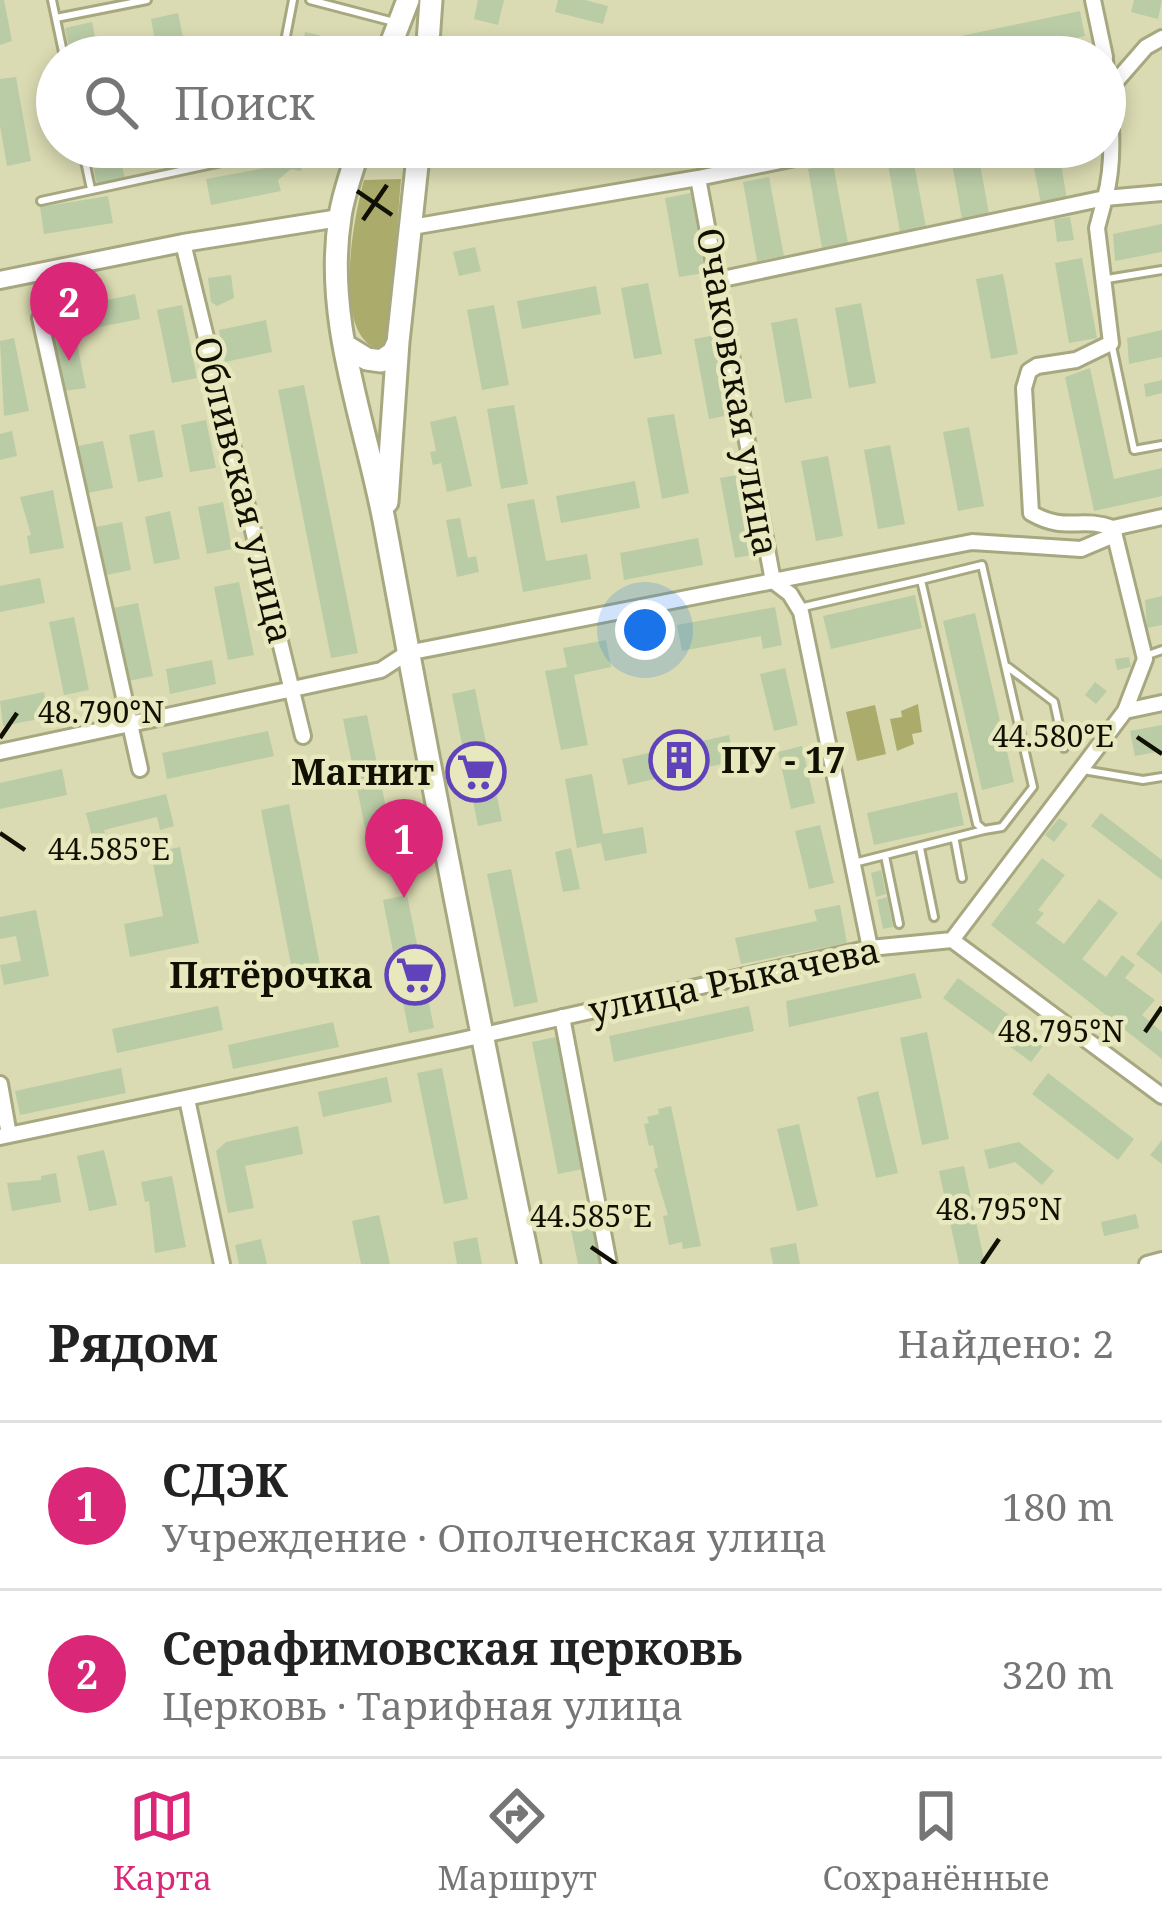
<!DOCTYPE html>
<html lang="ru">
<meta charset="utf-8">
<style>
body{margin:0;font-family:"Noto Serif",serif;background:#f2f2f2;color:#222}
.you{position:absolute;left:645px;top:630px;width:42px;height:42px;margin:-30px;border:9px solid #fff;border-radius:50%;background:#1a73e8;box-shadow:0 0 0 18px #1a73e833}
.badge{display:grid;place-items:center;width:78px;height:78px;border-radius:50%;background:#db2777;color:#fff;font-size:39px;font-weight:700}
.pin{position:absolute;translate:-50% -99px;filter:drop-shadow(0 3px 6px #0008)}
.pin::after{content:'';position:absolute;top:63px;width:42px;height:36px;background:inherit;clip-path:polygon(0 0,100% 0,50% 100%)}
.list{margin:0;padding:0;list-style:none}
h2{display:flex;justify-content:space-between;align-items:center;height:156px;margin:0;padding:0 48px;font-size:51px}
h2 small{font-size:39px;font-weight:400;color:#767676}
.list li{display:grid;grid-template-columns:78px 1fr auto;gap:36px;align-items:center;box-sizing:border-box;height:168px;padding:0 48px;border-top:3px solid #e0e0e0}
.list b{display:block;font-size:45px;white-space:nowrap}
.list p{margin:0;font-size:39px;white-space:nowrap;color:#767676}
.list em{font-size:39px;font-style:normal;color:#767676}
.icon{flex:none;width:66px;height:66px;fill:none;stroke:currentColor;stroke-width:2;stroke-linecap:round;stroke-linejoin:round}
.map{position:relative;flex:none;width:1162px;height:1264px;overflow:hidden}
.search{position:absolute;background:#fff;box-shadow:0 6px 18px #0003;left:36px;right:36px;top:36px;height:132px;display:flex;align-items:center;gap:30px;box-sizing:border-box;padding:0 42px;border-radius:66px;color:#767676;font-size:45px}
.sheet{height:492px;background:#fff}
nav{display:flex;justify-content:space-around;align-items:center;box-sizing:border-box;height:168px;border-top:3px solid #e0e0e0;background:#fff;font-size:33px;color:#767676}
nav a{display:grid;justify-items:center;gap:6px}
nav .on{color:#db2777}
.map>svg:first-child{display:block}
</style>
<div class="map">
<svg width="1162" height="1264" viewBox="0 0 1162 1264">
<rect width="100%" height="100%" fill="#dadbb2"/>
<path fill="#abab6c" d="M372,147H404L402,166L366,168Z
M401,179L388,339L378,349C331,334 354,216 364,180Z
M918,704L922,732L912,734L914,744L897,751L890,719L902,717L901,711Z
M875,705L886,754L857,761L846,712Z"/>
<path fill="#b9cca6" d="M0,0H4L12,41L0,45Z
M478,0H504L498,25L474,19Z
M558,0H585L608,6L603,24L555,12Z
M1134,0H1162L1158,19L1131,12Z
M1080,11L1085,36L983,57H861Z
M178,13L187,57H158L151,19Z
M92,22L99,57H71L65,28Z
M305,32L331,38L327,57H300Z
M466,48L491,53L490,57H464Z
M16,77L31,161L7,166L0,126V79Z
M90,147H118L125,179L97,185Z
M280,147H307L301,171L291,169L278,180L281,191L211,205L206,179L276,166Z
M445,147H471L468,159L443,154Z
M949,147H977L989,214L962,219Z
M1030,147H1058L1067,199L1041,204Z
M911,148L926,227L900,232L886,153Z
M833,164L848,243L822,248L808,169Z
M769,177L784,256L757,261L743,182Z
M691,193L705,273L679,277L665,198Z
M108,196L113,223L44,234L40,207Z
M1070,217L1074,240L1057,242L1054,219Z
M1162,224V252L1115,261L1113,234Z
M475,247L481,271L459,276L453,252Z
M1082,258L1097,338L1069,343L1055,263Z
M1003,274L1018,354L991,359L976,279Z
M231,275L234,298L217,306L211,302L208,278Z
M648,283L662,354L634,359L621,288Z
M596,286L601,314L522,329L517,301Z
M135,294L140,319L94,328L89,304Z
M861,303L876,383L849,388L835,308Z
M182,305L197,378L172,383L157,310Z
M494,305L509,385L482,390L467,310Z
M797,318L812,398L785,403L771,323Z
M266,320L272,352L225,362L219,330Z
M74,329L86,388L63,391L52,334Z
M1162,330V357L1129,364L1127,338Z
M721,334L735,414L709,419L694,339Z
M14,338L29,411L4,416L0,341Z
M1090,368L1114,479L1162,468V496L1094,511L1065,377Z
M1162,380V393L1146,397L1144,384Z
M304,385L358,653L331,658L278,390Z
M514,405L528,484L501,489L487,409Z
M674,414L689,493L662,499L647,418Z
M456,416L472,486L447,492L441,463L433,465L430,452L436,451L430,422Z
M206,420L216,468L190,472L181,425Z
M969,427L984,506L958,511L943,432Z
M154,430L163,477L138,482L129,435Z
M12,431L17,456L0,460V434Z
M103,441L113,488L88,493L78,446Z
M890,445L905,524L878,529L864,450Z
M828,456L843,536L816,541L801,461Z
M747,473L762,553L735,558L720,478Z
M635,481L640,508L561,523L556,496Z
M53,490L64,548L30,554L27,536L31,535L20,497Z
M534,499L546,561L587,554L591,579L523,592L507,504Z
M223,502L232,549L207,554L198,507Z
M170,511L180,559L154,564L145,517Z
M460,518L468,558L476,556L479,572L457,577L446,520Z
M122,522L131,570L106,575L96,527Z
M698,538L703,565L624,580L620,553Z
M40,578L45,603L0,612V586Z
M239,582L254,655L228,660L214,587Z
M915,595L922,628L831,649L823,616Z
M1162,596V625L1147,628L1145,600Z
M138,603L153,676L128,681L113,608Z
M775,607L782,645L763,649L761,636L682,651L677,625Z
M975,613L1014,782L982,790L943,621Z
M74,617L89,690L64,695L49,622Z
M606,640L611,667L574,675L588,745L561,750L545,671L567,667L563,648Z
M1129,657L1131,667L1117,670L1115,659Z
M212,660L216,684L170,694L166,669Z
M785,668L798,725L774,731L760,674Z
M1095,682L1107,691L1096,704L1085,695Z
M475,689L502,821L478,826L452,694Z
M44,692L49,717L3,726L0,701Z
M367,715L394,847L370,852L343,719Z
M1162,725V751L1135,756L1130,731Z
M268,731L274,756L167,779L162,753Z
M729,735L735,761L628,785L622,759Z
M802,746L815,803L791,809L778,752Z
M62,769L67,795L0,809V783Z
M592,774L603,834L643,827L647,853L605,861L601,843L577,848L565,779Z
M957,792L964,825L874,845L867,813Z
M166,794L174,826L160,830L157,817L104,830L107,842L94,845L86,813Z
M289,804L322,975L294,980L261,810Z
M1101,813L1162,860V880L1091,826Z
M1059,818L1068,824L1054,842L1045,835Z
M820,825L834,883L809,889L795,831Z
M180,847L199,943L130,957L124,924L163,916L151,853Z
M571,848L580,889L563,892L555,852Z
M1042,858L1065,875L1038,910L1044,913L1036,923L1064,944L1099,899L1118,913L1082,959L1106,977L1122,955L1135,965L1125,978L1155,1000L1142,1015L1162,1032V1059L991,925Z
M511,869L538,1002L514,1007L487,874Z
M881,870L886,894L876,897L871,873Z
M407,895L434,1028L409,1033L383,900Z
M887,897L893,927L883,929L877,900Z
M840,905L847,943L741,964L735,938L817,921L814,910Z
M36,910L49,976L4,985L0,965L21,961L16,936L0,939V917Z
M1162,920V974L1136,954Z
M915,973L922,998L789,1027L786,1001Z
M958,978L1046,1042L1031,1062L943,998Z
M218,1006L223,1030L117,1053L112,1029Z
M749,1006L754,1031L614,1062L609,1036Z
M333,1022L339,1047L233,1069L228,1045Z
M927,1032L949,1139L922,1145L900,1038Z
M556,1037L583,1169L558,1174L532,1042Z
M121,1068L126,1093L20,1115L15,1091Z
M442,1068L468,1199L444,1204L417,1073Z
M1048,1073L1134,1139L1118,1160L1032,1094Z
M387,1077L392,1102L323,1117L318,1092Z
M878,1091L898,1173L876,1178L857,1097Z
M671,1106L701,1246L683,1249L682,1242L669,1245L663,1216L668,1215L654,1169L658,1168L653,1145L649,1146L644,1124L649,1123L647,1117L659,1114L658,1109Z
M799,1124L818,1206L797,1211L777,1129Z
M298,1126L303,1154L245,1166L254,1208L228,1213L216,1151L226,1142Z
M1162,1140V1164L1150,1155Z
M1019,1142L1054,1171L1042,1185L1015,1162L989,1169L984,1150Z
M104,1150L117,1205L89,1211L77,1156Z
M964,1166L985,1264H959L939,1171Z
M56,1173L61,1202L12,1211L7,1183L41,1180V1176Z
M172,1176L186,1247L155,1253L149,1201L145,1202L141,1182Z
M593,1211L603,1264H578L568,1215Z
M1136,1214L1139,1228L1104,1236L1101,1222Z
M379,1215L390,1264H361L352,1221Z
M477,1237L482,1264H457L453,1242Z
M261,1239L267,1264H239L235,1245Z
M796,1243L800,1264H773L770,1248Z"/>
<g fill="none" stroke-linecap="round" stroke-linejoin="round">
<defs>
<path id="service" d="M52,0L64,57
M310,0L394,22
M56,18L147,0
M282,57L293,0
M82,147L91,189
M41,201L259,154L263,147
M1107,279L1162,270
M1112,346L1134,450L1162,445
M799,608L921,580L977,824L984,830L1002,827L1033,787L982,565L921,580
M1148,655L1162,650
M1008,667L1054,702L1064,748
M1083,770L1143,780L1162,777
M955,841L962,878
M920,848L934,917
M885,856L899,924
M854,863L984,830"/>
<path id="minor" d="M1093,0L1105,57
M1105,94L1146,47L1162,38
M698,178L773,581L790,594L801,612L870,948
M412,227L698,178L848,147
M183,243L303,736
M718,280L1105,198C1117,154 1109,105 1105,60
M40,318L140,769
M1125,711L1162,703
M0,752L381,670L407,653L972,542L1081,549L1114,535L1113,528C1080,516 1066,533 1031,513L1024,388L1029,371L1037,366L1076,360L1111,343L1097,228L1105,198L1162,193
M952,940L1162,1096
M562,1017L609,1264
M0,1084L9,1135
M187,1099L222,1264
M0,1137L457,1041L870,948L952,940L1125,711L1145,659L1113,528L1162,517
M1147,1264L1162,1260"/>
<path id="tertiary" d="M0,280L183,243L339,218"/>
<path id="trunk" d="M386,57L408,0
M427,57L431,0
M359,147C353,170 343,194 340,217C323,323 368,428 386,531C431,776 478,1021 529,1264
M344,345L367,359L381,361L393,353L398,342
M387,502L398,342L419,147"/>
</defs>
<use href="#service" stroke="#a7a880" stroke-width="12"/>
<use href="#minor" stroke="#a7a880" stroke-width="20"/>
<use href="#tertiary" stroke="#a7a880" stroke-width="22"/>
<use href="#trunk" stroke="#a7a880" stroke-width="27"/>
<use href="#service" stroke="#fff" stroke-width="6"/>
<use href="#minor" stroke="#fff" stroke-width="14"/>
<use href="#tertiary" stroke="#fff" stroke-width="16"/>
<use href="#trunk" stroke="#fff" stroke-width="21"/>
</g>
<path fill="none" stroke="#101003" stroke-width="4.5" d="M357,191L392,215M363,220L387,185M1137,737L1162,754M0,738L17,713M0,833L25,850M1145,1032L1162,1007M591,1247L616,1264M982,1264L999,1239"/>
<defs>
<symbol id="building-ring" viewBox="-11 -11 22 22"><circle r="9.5" fill="#e7e8be" stroke="#6043bb" stroke-width="1.5"/><path d="M-4-6H4V6H1V3H-1V6H-4ZM-2.5-4.3h1.7v1.8h-1.7ZM.8-4.3h1.7v1.8H.8ZM-2.5-1h1.7V.8h-1.7ZM.8-1h1.7V.8H.8Z" fill="#6043bb"/></symbol>
<symbol id="supermarket-ring" viewBox="-11 -11 22 22"><circle r="9.5" fill="#e7e8be" stroke="#6043bb" stroke-width="1.5"/><path d="M-6-5.5h2.5l.6 2H6L4.5 2H-2.5L-4.4-4H-6ZM-1.5 3.2a1.3 1.3 0 1 0 .1 0ZM3 3.2a1.3 1.3 0 1 0 .1 0Z" fill="#6043bb"/></symbol>
</defs>
<g fill-rule="evenodd">
<use href="#building-ring" x="646" y="727" width="66" height="66"/>
<use href="#supermarket-ring" x="443" y="739" width="66" height="66"/>
<use href="#supermarket-ring" x="382" y="942" width="66" height="66"/>
</g>
<g text-anchor="middle" stroke-width="9" stroke-linejoin="round" paint-order="stroke">
<g font-size="36" fill="#101003" stroke="#e7e8be">
<text transform="translate(738 392) rotate(80)" y="13">Очаковская улица</text>
<text transform="translate(244 490) rotate(76)" y="13">Обливская улица</text>
<text transform="translate(734 980) rotate(-12)" y="13">улица Рыкачева</text>
</g>
<g font-size="36" font-weight="bold" fill="#101003" stroke="#e7e8be" text-anchor="end">
<text x="721" y="773" text-anchor="start">ПУ - 17</text>
<text x="434" y="785">Магнит</text>
<text x="373" y="988">Пятёрочка</text>
</g>
</g>
<g font-size="30" text-anchor="middle" fill="#101003" stroke="#e7e8be" stroke-width="9" stroke-linejoin="round" paint-order="stroke">
<text x="101" y="723">48.790°N</text>
<text x="1053" y="747">44.580°E</text>
<text x="109" y="860">44.585°E</text>
<text x="1061" y="1042">48.795°N</text>
<text x="999" y="1220">48.795°N</text>
<text x="591" y="1227">44.585°E</text>
</g>
</svg>
<div class="you"></div>
<div class="pin badge" style="left:404px;top:898px">1</div>
<div class="pin badge" style="left:69px;top:361px">2</div>
<div class="search"><svg class="icon" aria-label="search" viewBox="0 0 24 24"><circle cx="10" cy="10" r="6"/><path d="M15 15l6 6"/></svg>Поиск</div>
</div>
<section class="sheet">
<h2>Рядом<small>Найдено: 2</small></h2>
<ul class="list">
<li><span class="badge">1</span><div><b>СДЭК</b><p>Учреждение · Ополченская улица</p></div><em>180 m</em></li>
<li><span class="badge">2</span><div><b>Серафимовская церковь</b><p>Церковь · Тарифная улица</p></div><em>320 m</em></li>
</ul>
</section>
<nav>
<a class="on"><svg class="icon" aria-label="map" viewBox="0 0 24 24"><path d="M3 6l6-2 6 2 6-2v14l-6 2-6-2-6 2zM9 4v14M15 6v14"/></svg>Карта</a>
<a><svg class="icon" aria-label="directions" viewBox="0 0 24 24"><path d="M12 3l9 9-9 9-9-9zM9 14v-3h6M13 9l2 2-2 2"/></svg>Маршрут</a>
<a><svg class="icon" aria-label="saved" viewBox="0 0 24 24"><path d="M7 4h10v16l-5-4-5 4z"/></svg>Сохранённые</a>
</nav>
